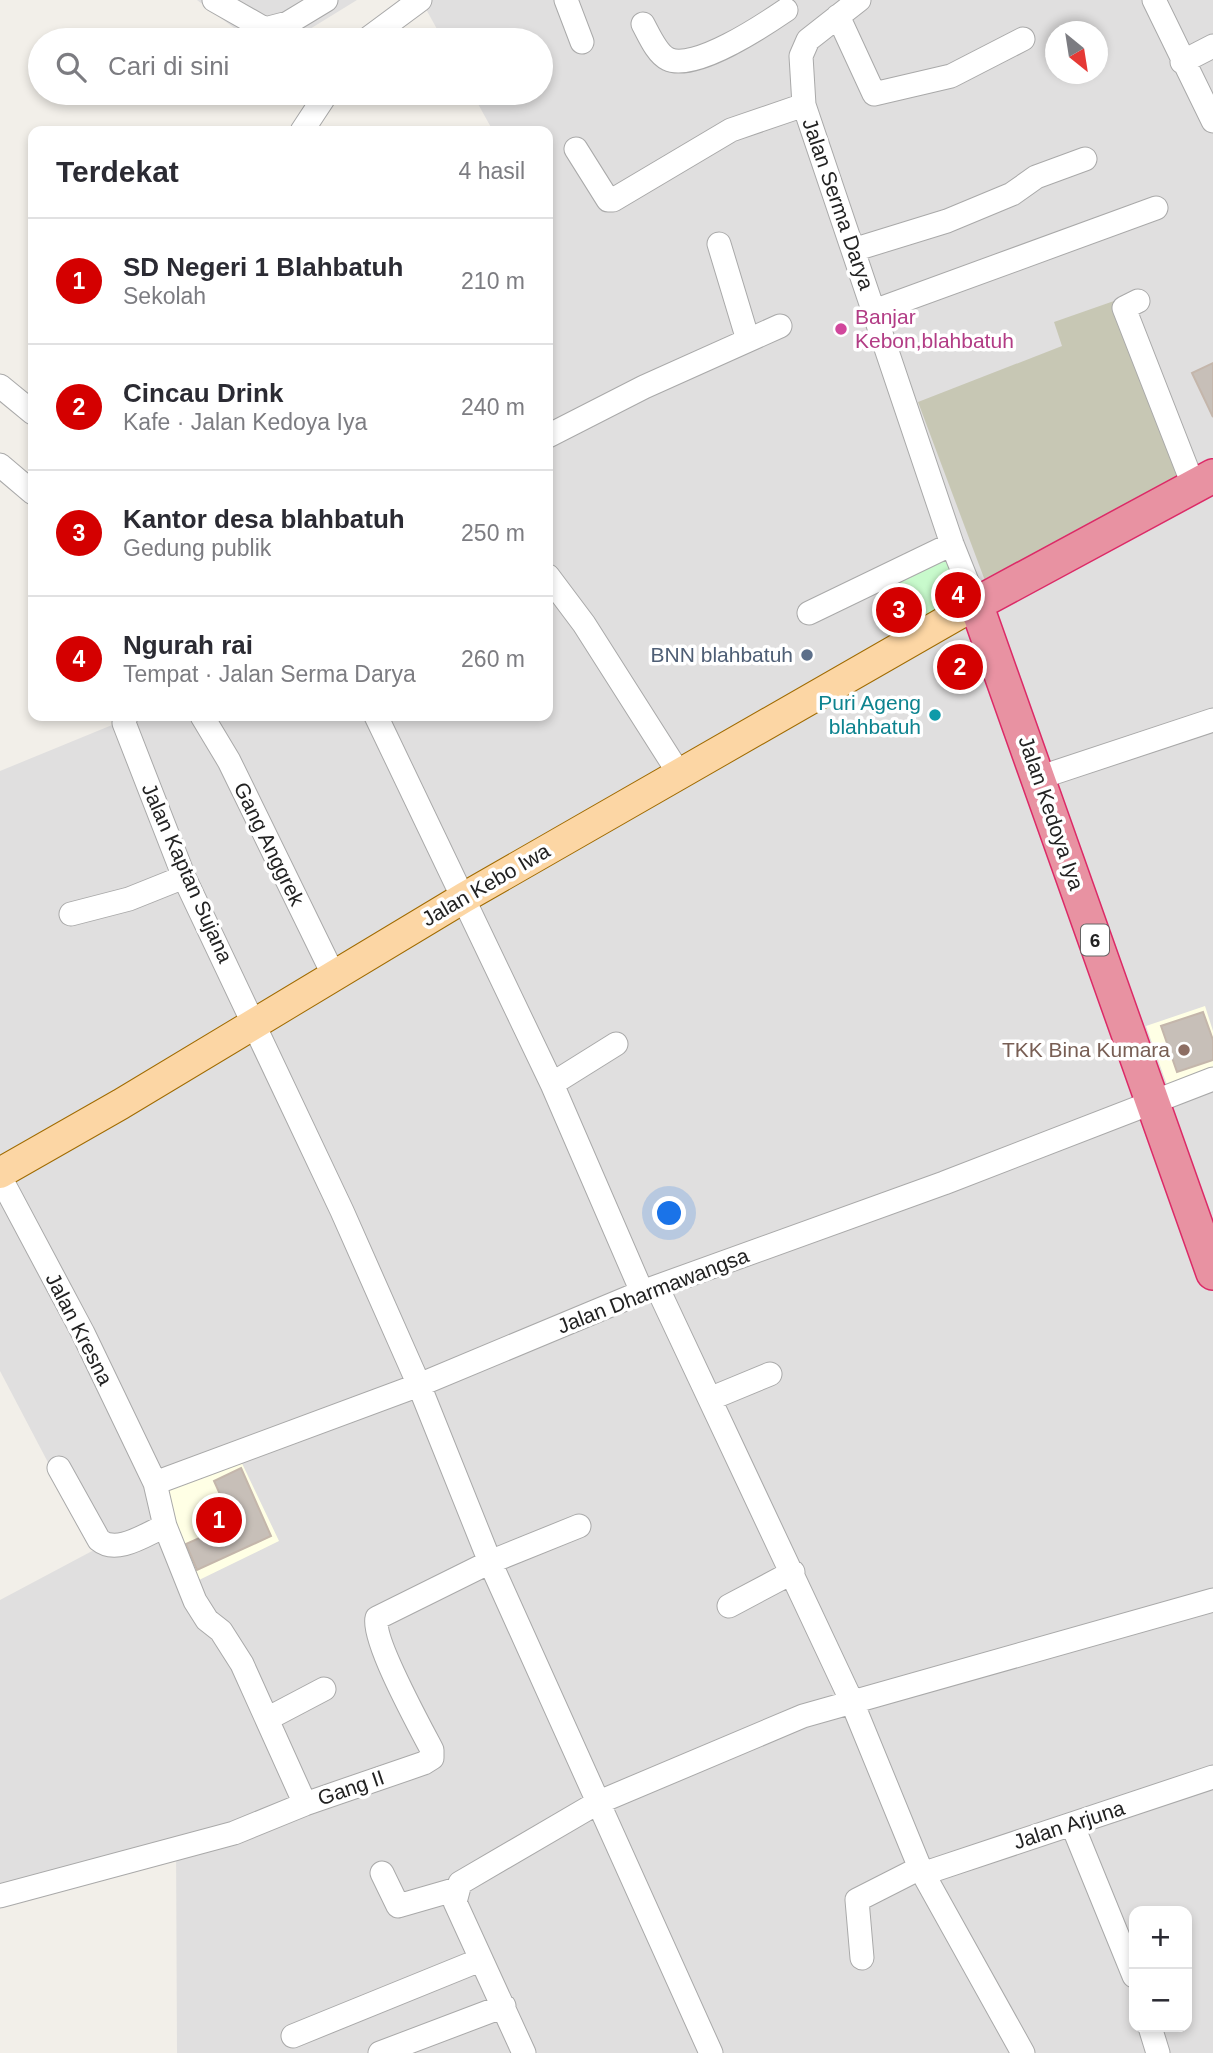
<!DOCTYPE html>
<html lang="id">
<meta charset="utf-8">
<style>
body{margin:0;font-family:Arial,sans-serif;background:#f2f2f3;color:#2b2b33}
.controls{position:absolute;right:21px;bottom:21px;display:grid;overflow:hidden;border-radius:14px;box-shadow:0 4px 10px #0003}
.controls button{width:63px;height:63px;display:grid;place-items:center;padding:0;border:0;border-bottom:2px solid #e1e1e2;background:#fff;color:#2b2b33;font:35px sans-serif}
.compass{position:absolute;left:1045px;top:21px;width:63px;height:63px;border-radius:50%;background:#fff;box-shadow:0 4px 10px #0003;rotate:150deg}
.you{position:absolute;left:670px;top:1214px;width:24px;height:24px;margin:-18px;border:5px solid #fff;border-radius:50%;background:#1a73e8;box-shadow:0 0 0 10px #1a73e833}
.badge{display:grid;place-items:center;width:46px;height:46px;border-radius:50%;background:#d40000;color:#fff;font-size:23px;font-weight:700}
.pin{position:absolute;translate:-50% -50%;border:4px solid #fff;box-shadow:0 2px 7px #0006}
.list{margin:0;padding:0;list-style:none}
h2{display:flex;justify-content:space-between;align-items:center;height:91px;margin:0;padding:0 28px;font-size:30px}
h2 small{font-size:23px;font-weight:400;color:#7c7c81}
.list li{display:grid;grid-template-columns:46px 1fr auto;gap:21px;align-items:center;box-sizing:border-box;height:126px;padding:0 28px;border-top:2px solid #e1e1e2}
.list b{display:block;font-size:26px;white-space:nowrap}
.list p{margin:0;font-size:23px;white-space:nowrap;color:#7c7c81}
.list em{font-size:23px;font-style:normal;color:#7c7c81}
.icon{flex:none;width:38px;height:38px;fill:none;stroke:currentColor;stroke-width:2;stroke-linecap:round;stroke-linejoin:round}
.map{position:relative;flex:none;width:1213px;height:2053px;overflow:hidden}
.search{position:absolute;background:#fff;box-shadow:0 4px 10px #0003;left:28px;top:28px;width:525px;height:77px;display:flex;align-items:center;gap:18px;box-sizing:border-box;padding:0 24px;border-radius:38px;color:#7c7c81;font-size:26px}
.panel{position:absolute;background:#fff;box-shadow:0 4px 10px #0003;left:28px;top:126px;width:525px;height:595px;border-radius:14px}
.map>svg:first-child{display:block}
</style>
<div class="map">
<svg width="1213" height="2053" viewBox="0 0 1213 2053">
<rect width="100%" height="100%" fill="#f2efe9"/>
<path fill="#e0dfdf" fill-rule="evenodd" d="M197,0H357L292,40H250Z
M421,0H1213V2053H177L176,1840L0,1897V1600L94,1550L0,1371V771L134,716H548V131H493L472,93H541V40H443ZM1056,32H1098V74H1056ZM1134,1911H1187V2027H1134Z"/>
<path fill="#ffffe5" d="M1205,1006L1213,1031V1068L1167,1085L1146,1026Z
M239,1457L279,1541L197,1581L159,1499L164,1486Z"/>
<path fill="#c7c7b4" d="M1114,301L1186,478L987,586L918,402L1062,346L1054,322Z"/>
<path fill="#c8facc" d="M943,550L955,566L949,569L954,578L951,586L956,598L946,614L913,634L885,579Z"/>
<path fill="#c7bfb8" stroke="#c4b6ab" stroke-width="2" d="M1213,363V417L1192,373Z
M1203,1012L1213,1040V1060L1177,1072L1161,1026Z
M241,1468L271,1536L197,1570L186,1544L233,1523L214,1481Z"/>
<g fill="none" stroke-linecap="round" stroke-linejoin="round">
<defs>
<path id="minor" d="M214,0L265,29L288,23L326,0
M566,0L582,42
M859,0L808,40L801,56L804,105L952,544L976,604
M1154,0L1213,121
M838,16L874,94L951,76L1023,39
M643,24C649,35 657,54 668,59C694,72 764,25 786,10
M366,40L420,0
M1182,62L1213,46
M302,131L327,93
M576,149L608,200H613L731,130L804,105
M719,244L748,340
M853,250L947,221L1012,194L1036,177L1085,159
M1138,301L1124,308L1194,487
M874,311L1156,208
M0,386L33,413
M548,436L644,387L780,326
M0,465L33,493
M548,576L584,624L680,775
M809,613L952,544
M126,716L124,723L184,877L342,1211L419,1385L490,1562L711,2053
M202,716L229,761L333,974
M376,716L552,1084L642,1292
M1038,778L1213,720
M71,914L129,899L184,877
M552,1084L616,1044
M0,1177L83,1333L155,1483L165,1526L195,1601L207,1620L221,1631L242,1664L305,1804
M657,1287L852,1702L920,1868L1023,2053
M712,1398L770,1374
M59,1468L99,1540C117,1555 146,1534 165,1526
M155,1483L419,1385L642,1292L944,1183L1213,1079
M729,1606L793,1572
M267,1719L324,1689
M1072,1824L1134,1976
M382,1873L398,1906L457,1889
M925,1873L1213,1777
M0,1896L234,1833L305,1804L424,1763L432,1758V1750C420,1727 371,1638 377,1618L490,1562L579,1526
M862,1958L857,1900L920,1868
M1150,2027L1158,2053
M293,2036L480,1960
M380,2053L504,2006
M524,2053L455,1902L460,1883L597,1803L803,1716L1213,1600"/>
<path id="major" d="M0,1173L121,1104L465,897L976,604"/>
<path id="highway" d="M1213,476L976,604L1213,1273"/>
</defs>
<use href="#minor" stroke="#a9a9a9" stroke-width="25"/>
<use href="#major" stroke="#a06b00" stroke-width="32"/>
<use href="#highway" stroke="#dc2a67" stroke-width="36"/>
<use href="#minor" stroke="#fff" stroke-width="23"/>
<use href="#major" stroke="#fcd6a4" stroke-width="30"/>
<use href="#highway" stroke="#e892a2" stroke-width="33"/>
</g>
<circle fill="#d1479c" stroke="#fff" stroke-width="2.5" cx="841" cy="329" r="7"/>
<circle fill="#5c6f8a" stroke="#fff" stroke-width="2.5" cx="807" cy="655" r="7"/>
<circle fill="#0f9aa8" stroke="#fff" stroke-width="2.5" cx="935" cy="715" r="7"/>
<circle fill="#8d6e63" stroke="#fff" stroke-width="2.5" cx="1184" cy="1050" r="7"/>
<g text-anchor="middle" stroke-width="7" stroke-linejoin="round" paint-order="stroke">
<rect fill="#fff" stroke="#646464" stroke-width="2" x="1081" y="924.5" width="28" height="31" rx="5"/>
<g font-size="19" font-weight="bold" fill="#222">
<text x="1095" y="947">6</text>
</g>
<g font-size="21" fill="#222" stroke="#fff">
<text transform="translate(838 204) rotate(71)" y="7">Jalan Serma Darya</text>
<text transform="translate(1051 813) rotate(71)" y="7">Jalan Kedoya Iya</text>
<text transform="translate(269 844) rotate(64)" y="7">Gang Anggrek</text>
<text transform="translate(187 873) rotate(66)" y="7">Jalan Kaptan Sujana</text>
<text transform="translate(486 885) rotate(-30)" y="7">Jalan Kebo Iwa</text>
<text transform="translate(653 1291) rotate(-21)" y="7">Jalan Dharmawangsa</text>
<text transform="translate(79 1329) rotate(63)" y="7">Jalan Kresna</text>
<text transform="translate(351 1788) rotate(-19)" y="7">Gang II</text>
<text transform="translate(1069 1825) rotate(-18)" y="7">Jalan Arjuna</text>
</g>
<g font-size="21" fill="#b23c85" stroke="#fff" text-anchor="start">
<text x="855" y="324">Banjar<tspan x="855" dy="24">Kebon,blahbatuh</tspan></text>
</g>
<g font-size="21" fill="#4e5e75" stroke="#fff" text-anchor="end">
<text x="793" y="662">BNN blahbatuh</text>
</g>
<g font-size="21" fill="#0d838f" stroke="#fff" text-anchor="end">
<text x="921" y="710">Puri Ageng<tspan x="921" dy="24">blahbatuh</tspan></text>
</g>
<g font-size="21" fill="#785e54" stroke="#fff" text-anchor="end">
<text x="1170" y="1057">TKK Bina Kumara</text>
</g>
</g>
</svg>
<div class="controls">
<button>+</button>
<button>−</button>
</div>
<svg class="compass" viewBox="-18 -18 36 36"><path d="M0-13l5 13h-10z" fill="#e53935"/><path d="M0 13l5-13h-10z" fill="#7c7c81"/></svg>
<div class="you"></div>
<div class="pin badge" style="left:219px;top:1520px">1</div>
<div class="pin badge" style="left:960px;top:667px">2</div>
<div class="pin badge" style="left:899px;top:610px">3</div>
<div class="pin badge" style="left:958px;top:595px">4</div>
<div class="search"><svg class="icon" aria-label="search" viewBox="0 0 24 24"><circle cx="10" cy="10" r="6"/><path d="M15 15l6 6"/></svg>Cari di sini</div>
<section class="panel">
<h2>Terdekat<small>4 hasil</small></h2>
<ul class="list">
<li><span class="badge">1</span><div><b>SD Negeri 1 Blahbatuh</b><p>Sekolah</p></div><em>210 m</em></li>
<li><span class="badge">2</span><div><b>Cincau Drink</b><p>Kafe · Jalan Kedoya Iya</p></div><em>240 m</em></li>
<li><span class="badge">3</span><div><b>Kantor desa blahbatuh</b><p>Gedung publik</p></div><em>250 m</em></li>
<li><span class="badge">4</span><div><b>Ngurah rai</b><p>Tempat · Jalan Serma Darya</p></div><em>260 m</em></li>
</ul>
</section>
</div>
